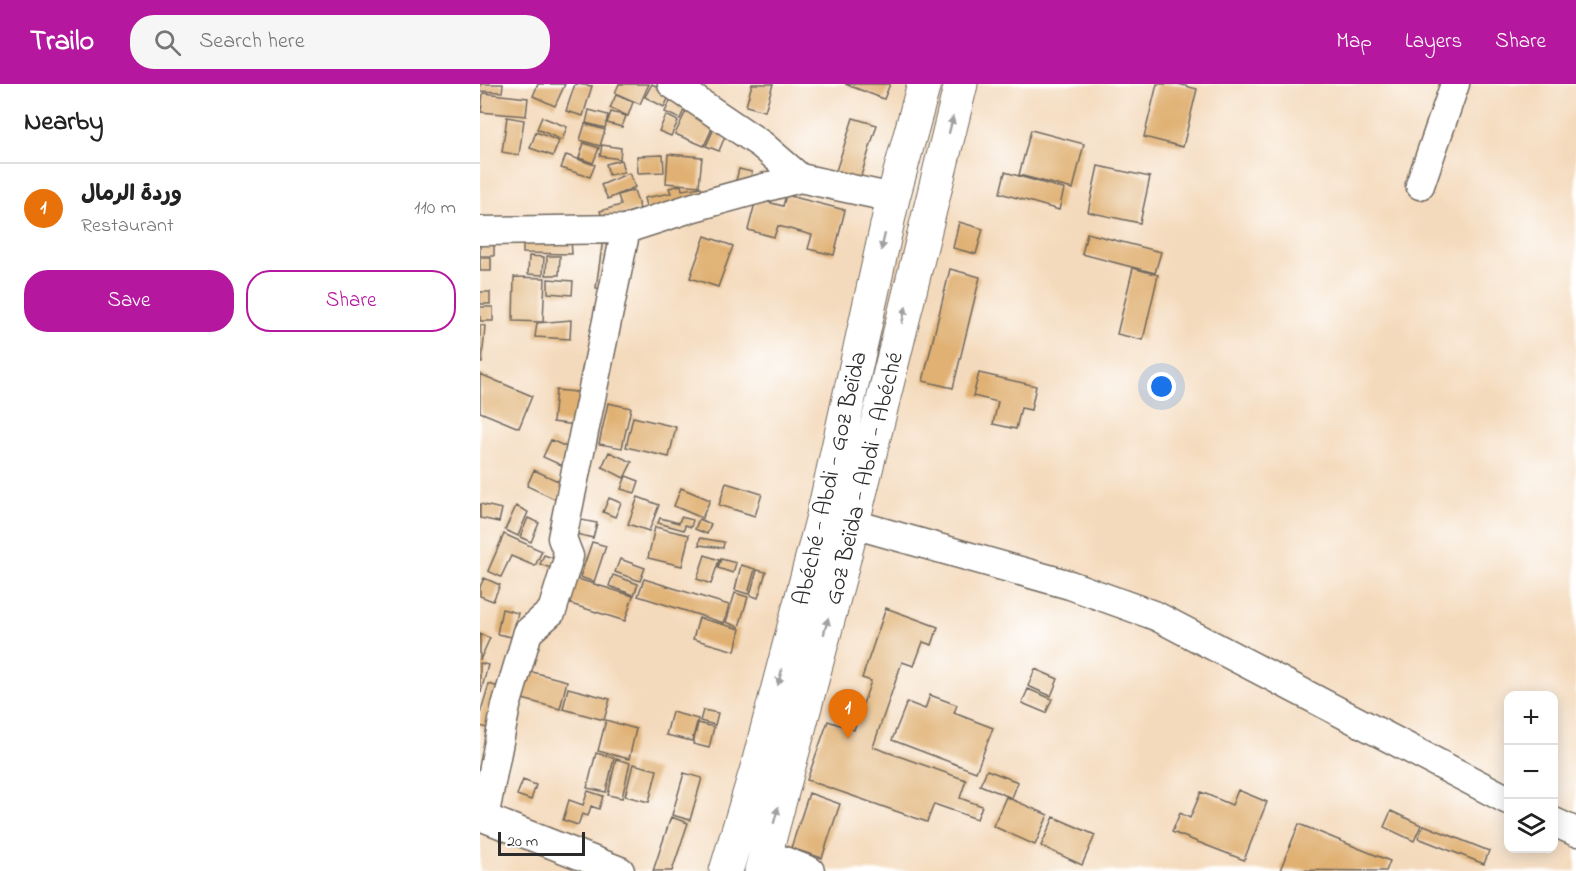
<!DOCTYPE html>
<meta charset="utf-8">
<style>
body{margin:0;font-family:"Indie Flower","Playpen Sans Arabic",sans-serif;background:#f6f6f6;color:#222}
.controls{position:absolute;right:18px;bottom:18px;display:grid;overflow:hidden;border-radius:12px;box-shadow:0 3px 15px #0003}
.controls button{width:54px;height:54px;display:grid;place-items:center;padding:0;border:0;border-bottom:2px solid #e0e0e0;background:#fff;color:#222;font:30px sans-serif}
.scale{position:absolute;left:18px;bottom:15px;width:87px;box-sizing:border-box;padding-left:6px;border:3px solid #2b2b2b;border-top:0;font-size:16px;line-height:21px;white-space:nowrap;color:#2b2b2b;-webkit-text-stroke:4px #fff;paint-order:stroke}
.you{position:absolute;left:682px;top:303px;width:21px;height:21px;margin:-15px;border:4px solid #fff;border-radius:50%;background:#1a73e8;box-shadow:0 0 0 9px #1a73e833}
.badge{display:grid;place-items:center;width:39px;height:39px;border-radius:50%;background:#b5179e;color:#fff;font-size:20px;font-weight:700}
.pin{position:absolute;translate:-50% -50px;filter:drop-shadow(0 2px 3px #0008)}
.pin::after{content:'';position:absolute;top:32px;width:21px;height:18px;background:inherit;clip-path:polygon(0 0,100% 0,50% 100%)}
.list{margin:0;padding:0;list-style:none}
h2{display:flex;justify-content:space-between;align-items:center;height:78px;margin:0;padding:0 24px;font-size:26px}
h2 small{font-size:20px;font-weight:400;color:#767676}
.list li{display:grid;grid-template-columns:39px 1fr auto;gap:18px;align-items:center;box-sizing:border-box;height:90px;padding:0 24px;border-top:2px solid #e0e0e0}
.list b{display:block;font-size:22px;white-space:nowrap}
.list p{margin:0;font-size:20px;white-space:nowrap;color:#767676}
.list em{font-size:20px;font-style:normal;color:#767676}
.actions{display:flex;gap:12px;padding:18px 24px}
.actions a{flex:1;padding:14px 0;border:2px solid #b5179e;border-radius:24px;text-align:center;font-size:21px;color:#b5179e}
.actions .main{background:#b5179e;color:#fff}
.icon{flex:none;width:33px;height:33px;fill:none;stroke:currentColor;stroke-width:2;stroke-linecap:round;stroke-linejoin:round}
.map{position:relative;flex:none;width:1096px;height:787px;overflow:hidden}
header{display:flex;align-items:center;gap:36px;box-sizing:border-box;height:84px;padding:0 30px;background:#b5179e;color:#fff}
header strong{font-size:28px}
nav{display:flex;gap:33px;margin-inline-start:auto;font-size:21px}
.search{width:420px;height:54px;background:#f6f6f6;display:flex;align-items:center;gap:15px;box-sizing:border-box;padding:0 21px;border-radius:24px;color:#767676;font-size:22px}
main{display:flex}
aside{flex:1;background:#fff}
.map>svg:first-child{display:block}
</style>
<header>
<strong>Trailo</strong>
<div class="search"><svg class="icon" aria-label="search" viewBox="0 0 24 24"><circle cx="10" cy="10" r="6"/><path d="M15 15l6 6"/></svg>Search here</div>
<nav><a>Map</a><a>Layers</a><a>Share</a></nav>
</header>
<main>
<aside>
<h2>Nearby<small></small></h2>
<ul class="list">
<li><span class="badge" style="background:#e8710a">1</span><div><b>وردة الرمال</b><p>Restaurant</p></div><em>110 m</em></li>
</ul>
<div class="actions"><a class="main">Save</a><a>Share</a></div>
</aside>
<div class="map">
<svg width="1096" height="787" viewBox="0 0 1096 787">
<rect width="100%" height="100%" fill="#fff"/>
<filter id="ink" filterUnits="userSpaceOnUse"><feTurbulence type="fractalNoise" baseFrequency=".0167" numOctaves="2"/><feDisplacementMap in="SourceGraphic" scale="12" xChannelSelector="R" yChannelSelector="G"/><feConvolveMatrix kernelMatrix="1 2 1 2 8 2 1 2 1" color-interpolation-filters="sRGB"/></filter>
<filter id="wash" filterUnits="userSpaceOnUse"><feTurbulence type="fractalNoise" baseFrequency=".008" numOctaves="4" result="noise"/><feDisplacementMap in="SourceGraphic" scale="24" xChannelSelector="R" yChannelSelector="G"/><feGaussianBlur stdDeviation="1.35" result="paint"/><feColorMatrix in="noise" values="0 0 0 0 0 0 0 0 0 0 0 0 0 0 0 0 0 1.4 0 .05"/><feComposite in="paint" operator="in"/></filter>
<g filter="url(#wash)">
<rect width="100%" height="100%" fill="#f4dabc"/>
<g id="blocks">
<path fill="#e0b173" d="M0,0H23L22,8L0,7Z
M58,0H85L75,22L53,12Z
M95,0L112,2L103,32L86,27Z
M139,0H169L160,20L135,9Z
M172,0L191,9L184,23L165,13Z
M272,0H293L285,27L266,22Z
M365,0H410L404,15Z
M677,0H698L717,5L703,63L664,53Z
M3,9L48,14L46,32L1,28Z
M136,11L153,18L148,32L130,24Z
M192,13L207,19L200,35L185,28Z
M208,23L236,36L224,62L195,50Z
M109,26L128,31L125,44L106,39Z
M131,28L146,32L142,43L127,39Z
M186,31L198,37L191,52L179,47Z
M27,33L44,36L39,71L22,68Z
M62,33L87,43L82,56L57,45Z
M373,34L397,41L379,98L355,90Z
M105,40L125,46L120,62L100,56Z
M236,40L248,45L239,67L226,62Z
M551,46L604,60L593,105L539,91Z
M56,48L79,57L73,72L50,64Z
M104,59L119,64L113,79L99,74Z
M122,61L141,64L140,75L120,72Z
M188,70L222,73L219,102L186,99Z
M86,71L115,81L110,93L81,84Z
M183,71L184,88L158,89L157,72Z
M141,76L144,88L129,91L126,80Z
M618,82L670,93L660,139L608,128Z
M259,85L272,88L267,107L254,104Z
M525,88L584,105L579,126L520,109Z
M149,89L155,103L128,115L121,101Z
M201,101L202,106L221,103L223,115L167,127L164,114L191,109L189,104Z
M154,106L160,125L123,136L120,127L141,121L138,111Z
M306,111L365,126L354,171L328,165L332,151L298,142L294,153L268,146L276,115L303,122Z
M479,138L503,145L496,170L473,164Z
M607,149L681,168L675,189L602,170Z
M225,152L253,162L238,203L210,194Z
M14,154V172H0V155Z
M43,155H91L92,170L43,169Z
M123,155L135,157L127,206L116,204Z
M49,172L64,173L63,191L48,190Z
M67,172H80L79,191H66Z
M0,174H11V187H0Z
M653,184L678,191L663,256L637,250Z
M470,185L500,193L473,304L443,297Z
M34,193L65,194L63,238L33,237Z
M68,195L93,197L92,211L68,209Z
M0,208H10V220H0Z
M0,223H13V237H0Z
M91,236L90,255L55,253L57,239Z
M0,241L5,242L2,279H0Z
M499,289L556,302L551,326L541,324L536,345L513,340L518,318L493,312Z
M0,290L52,312L39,344L0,328Z
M76,306L106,309L103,342L73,338Z
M128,319L151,324L142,364L119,360Z
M153,333L196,343L189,373L146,363Z
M71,356L91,365L83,382L63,373Z
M129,368L152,378L144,394L122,383Z
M54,386L87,401L79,417L47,402Z
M146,392L159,397L155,409L141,405Z
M246,399L282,410L275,432L239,421Z
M201,404L230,416L222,434L194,422Z
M158,413L179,421L169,447L148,440Z
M129,414L141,419L135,433L123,428Z
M0,420L22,425L19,438L0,434Z
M36,422L48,428L38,452L25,446Z
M201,433L213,436L211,443L205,441L204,446L178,439L180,434L199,439Z
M48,434L59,439L51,458L40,453Z
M91,434L117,439L113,454L88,448Z
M219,435L231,440L227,450L215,445Z
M175,443L209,451L202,482L168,474Z
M24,450L62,467L55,482L31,472L21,493L8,487Z
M220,454L244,458L243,464L219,461Z
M112,458L126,462L114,498L100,493Z
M64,471L81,477L78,487L60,480Z
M225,471L239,476L231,500L217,495Z
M140,475L165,484L160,497L135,488Z
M241,475L256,479L253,489L238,484Z
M261,481L275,485L268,510L255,506Z
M277,486L286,488L278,514L270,511Z
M133,491L158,500L154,511L129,502Z
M88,492L153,512L145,537L81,517Z
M4,494L20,501L13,517L0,512V503Z
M164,495L249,521L244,539L158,512Z
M255,509L268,513L259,543L246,538Z
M406,524L458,543L452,561L443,558L434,582L422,578L393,663L486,696L480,714L502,722L497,735L454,720L447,738L327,696L348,637L374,646L391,597L382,594Z
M22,525L38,529L32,553L17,550Z
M219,534L260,545L255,567L213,555Z
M0,550L10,554L0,576Z
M0,579L8,581L1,608H0Z
M41,585L87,597L80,625L35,613Z
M555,585L578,595L571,612L548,602Z
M9,600L22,604L11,645L0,642V630Z
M88,604L130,615L124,636L83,625Z
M548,605L572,615L566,629L542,619Z
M450,611L477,621L474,629L513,644L496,688L412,656L427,618L445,625Z
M223,626L238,629L235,641L220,637Z
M192,628L218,635L212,657L186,651Z
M126,636L156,645L149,675L118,667Z
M218,639L234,643L229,664L213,660Z
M116,669L134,674L126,708L107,704Z
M136,675L150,679L142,714L128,711Z
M153,680L177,686L169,718L145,712Z
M507,686L538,698L532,714L500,701Z
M204,689L222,694L210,736L192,731Z
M43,696L56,701L51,716L37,711Z
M758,706L787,718L764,776L692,748L700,729L710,734L721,708L752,721Z
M108,707L123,712L119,725L111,722L108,732L102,730L98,741L83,736L89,716L103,721Z
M329,709L360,720L342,774L311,764Z
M526,713L568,731L555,761L513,742Z
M911,727L941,741L934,757L904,743Z
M191,733L208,739L192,787H173Z
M574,733L615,751L602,781L561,762Z
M819,740L910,777L906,787L800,786Z
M944,741L1009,767L1004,780L938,754Z"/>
</g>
</g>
<g filter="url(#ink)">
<use href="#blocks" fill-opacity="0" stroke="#71685e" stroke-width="1.5"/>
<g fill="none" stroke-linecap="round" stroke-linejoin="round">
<defs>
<path id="minor" d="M192,0L282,61L320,94
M940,101L975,0
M0,147L146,145L214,123L320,94L413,114
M352,434L590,501L676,532L1028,716
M0,732L140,787
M4,734L26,622L48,548L72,527L89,472L82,454L146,145
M1074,738L1096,748
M286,770L330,787"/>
<path id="major" d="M246,787L277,684L343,432L413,114L444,0
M281,787L360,491L481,0"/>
</defs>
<use href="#minor" stroke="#71685e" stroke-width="31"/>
<use href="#major" stroke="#71685e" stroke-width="35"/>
<use href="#minor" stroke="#fff" stroke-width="28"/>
<use href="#major" stroke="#fff" stroke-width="33"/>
</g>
<defs><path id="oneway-solid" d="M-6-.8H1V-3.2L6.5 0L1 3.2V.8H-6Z" transform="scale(1.5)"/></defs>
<g fill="#a0a0a0">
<use href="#oneway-solid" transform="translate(471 41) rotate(-76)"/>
<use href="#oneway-solid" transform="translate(403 158) rotate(103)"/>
<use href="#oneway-solid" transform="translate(424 231) rotate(-76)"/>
<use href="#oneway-solid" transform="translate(346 542) rotate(-75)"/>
<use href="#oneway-solid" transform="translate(300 593) rotate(104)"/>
<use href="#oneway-solid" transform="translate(296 731) rotate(-75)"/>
</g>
</g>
<g text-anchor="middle" stroke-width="6" stroke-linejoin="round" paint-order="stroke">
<g font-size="24" fill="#2b2b2b" stroke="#fff">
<text transform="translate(349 394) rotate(-77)" y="8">Abéché - Abdi - Goz Beïda</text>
<text transform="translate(383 394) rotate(-76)" y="8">Goz Beïda - Abdi - Abéché</text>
</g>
</g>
</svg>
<div class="controls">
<button>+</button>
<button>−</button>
<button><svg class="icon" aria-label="layers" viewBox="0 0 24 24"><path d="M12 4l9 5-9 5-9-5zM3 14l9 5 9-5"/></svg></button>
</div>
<div class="scale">20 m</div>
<div class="you"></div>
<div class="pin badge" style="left:368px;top:655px;background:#e8710a">1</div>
</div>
</main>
